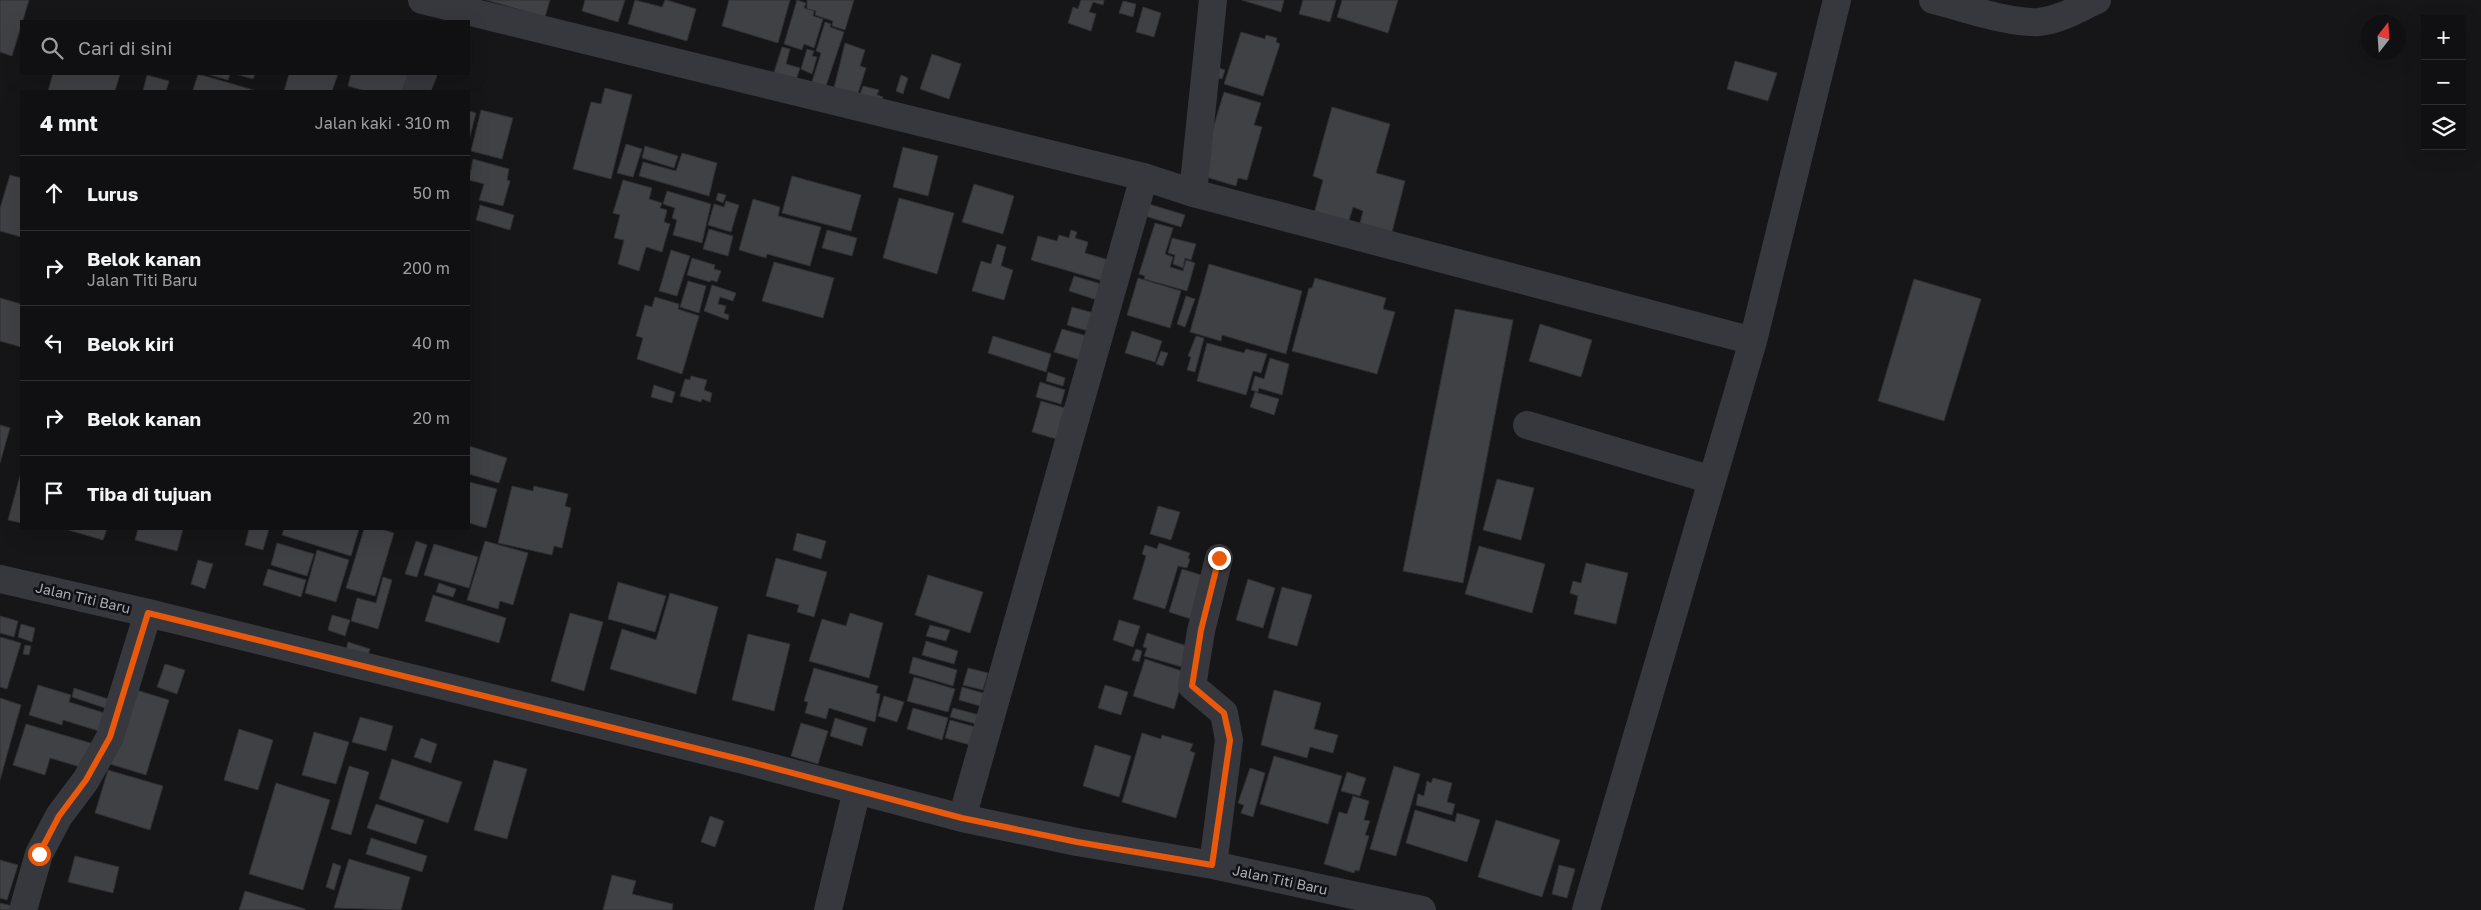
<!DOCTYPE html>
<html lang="id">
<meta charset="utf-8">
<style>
body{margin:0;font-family:"Golos Text",sans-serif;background:#19191b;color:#f1f3f6}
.controls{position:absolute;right:15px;top:15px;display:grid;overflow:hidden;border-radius:0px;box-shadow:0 5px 20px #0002}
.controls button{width:45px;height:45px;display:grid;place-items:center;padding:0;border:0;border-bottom:1px solid #303032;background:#101012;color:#f1f3f6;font:25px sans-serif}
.compass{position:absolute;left:2361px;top:15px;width:45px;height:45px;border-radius:50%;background:#101012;box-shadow:0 5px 20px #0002;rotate:17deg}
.stop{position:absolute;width:15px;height:15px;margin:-11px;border:4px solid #ea580c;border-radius:50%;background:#fff}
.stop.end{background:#ea580c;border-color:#fff;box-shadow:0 1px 5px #0008}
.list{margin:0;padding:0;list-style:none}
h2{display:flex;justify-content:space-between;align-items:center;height:65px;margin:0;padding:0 20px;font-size:21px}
h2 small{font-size:16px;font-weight:400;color:#9c9d9f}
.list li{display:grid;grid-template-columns:32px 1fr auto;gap:15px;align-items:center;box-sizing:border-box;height:75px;padding:0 20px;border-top:1px solid #303032}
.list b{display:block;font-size:19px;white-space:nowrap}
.list p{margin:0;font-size:16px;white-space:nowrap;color:#9c9d9f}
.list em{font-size:16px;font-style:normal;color:#9c9d9f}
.icon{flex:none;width:28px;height:28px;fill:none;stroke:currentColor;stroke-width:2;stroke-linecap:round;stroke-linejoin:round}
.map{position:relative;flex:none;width:2481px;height:910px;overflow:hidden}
.search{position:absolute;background:#101012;box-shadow:0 5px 20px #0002;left:20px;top:20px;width:450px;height:55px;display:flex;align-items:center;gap:12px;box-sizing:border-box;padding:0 18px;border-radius:0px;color:#9c9d9f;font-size:19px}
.panel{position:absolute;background:#101012;box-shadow:0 5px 20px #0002;left:20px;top:90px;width:450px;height:440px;border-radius:0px}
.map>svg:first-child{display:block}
</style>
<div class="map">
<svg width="2481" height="910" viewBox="0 0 2481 910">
<rect width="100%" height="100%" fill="#161618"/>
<path fill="#404145" stroke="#303034" d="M0,0H29L12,56L0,52Z
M486,0H550L545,17Z
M585,0H625L618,22L582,11Z
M635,0L662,7L665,0H667L696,9L687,41L628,24Z
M729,0H790L778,43L722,26Z
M797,0L806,3L804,8L814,11L813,16L823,19L814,48L804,44L802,50L784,44Z
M807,0H854L845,30L832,26L833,21L815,15L816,11L807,9Z
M1081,0H1104L1103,5L1093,2L1089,12L1096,14L1091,31L1068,23L1073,7L1078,9Z
M1242,0H1284L1281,12Z
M1303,0H1336L1330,22L1299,14Z
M1342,0H1398L1388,33L1337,17Z
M1123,1L1136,4L1133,17L1119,13Z
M1143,7L1161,13L1154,37L1136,32Z
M825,22L831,24L830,27L844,32L824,92L810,88L821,53L816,51Z
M1241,32L1265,39L1266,35L1277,38L1276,42L1280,44L1263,96L1224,84Z
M845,43L865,50L860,66L866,68L856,100L833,92Z
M782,47L790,49L786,64L800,68L794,86L772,79Z
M807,49L814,51L812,56L817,57L812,74L801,69Z
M932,54L961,64L949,99L920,89Z
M1735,61L1777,73L1768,101L1727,89Z
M1210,65L1225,70L1222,79L1207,75Z
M53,74H120L115,91H48Z
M198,74L257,91H198L193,90Z
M206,74H230L228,80Z
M235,74H255L253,79Z
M289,74H338L332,91H284Z
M351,74H409L404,91H365L348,86Z
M147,75L169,81L166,91H143Z
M901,75L908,78L903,94L896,91Z
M863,86L879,90L877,95L883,97L881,101L860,94Z
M605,88L632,95L611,179L573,169L591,102L601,104Z
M1224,92L1261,103L1254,125L1262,127L1247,180L1238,178L1236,186L1199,175Z
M1332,107L1390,124L1376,173L1405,181L1392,232L1360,223L1363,211L1353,207L1347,227L1313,218L1323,180L1313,176Z
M481,110L513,118L502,159L471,151Z
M469,111L476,113L469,140Z
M626,144L642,149L633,177L617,173Z
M645,146L678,156L674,168L642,158Z
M903,147L938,156L928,196L893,187Z
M682,153L717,163L709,196L639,176L643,162L676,171Z
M473,159L509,169L507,180L510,181L503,206L479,200L484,184L469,180Z
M10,175L21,178V237L0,231V208Z
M792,176L861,195L851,231L782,213Z
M623,180L652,188L649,199L662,203L660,208L667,210L664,222L670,224L662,252L646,247L639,271L618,264L624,240L614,238L620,215L613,213Z
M974,184L1014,196L1003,234L962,222Z
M667,191L711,204L702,243L673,235L677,220L672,218L675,208L663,204Z
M718,193L726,195L723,203L716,200Z
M899,198L954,213L937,274L883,258Z
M753,199L780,207L778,216L821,227L810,266L767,254L766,258L739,250Z
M726,201L739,205L731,232L708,225L714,204L724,207Z
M1149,204L1185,215L1181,227L1145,216Z
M480,205L514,215L510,230L476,220Z
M1155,223L1173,228L1165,254L1173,257L1170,267L1183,271L1186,260L1195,263L1187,291L1144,279L1145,276L1139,274Z
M709,229L733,236L728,256L703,249Z
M827,230L857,238L852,256L822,248Z
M1071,230L1077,232L1075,238L1088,242L1085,253L1109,260L1103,281L1031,260L1038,236L1057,241L1059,235L1069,238Z
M1172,238L1196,244L1191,260L1185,258L1183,268L1173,264L1175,255L1168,253Z
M997,244L1006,247L1001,266L1013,270L1004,300L972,291L981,261L991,264Z
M671,250L690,256L677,296L659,291Z
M692,258L715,265L714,269L721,271L717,282L711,280L710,282L687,275Z
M774,262L834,278L823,318L762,301Z
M1209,264L1302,291L1286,354L1222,335L1221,341L1190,332Z
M1074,276L1108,286L1103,302L1069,291Z
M1138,278L1181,291L1170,328L1127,315Z
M1315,278L1386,298L1383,309L1395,312L1377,374L1292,351L1309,288H1312Z
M1914,279L1981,299L1944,421L1878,401Z
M688,281L706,286L699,313L680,307Z
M712,285L736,293L733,301L720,297L718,304L726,306L724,313L729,315L728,320L704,311Z
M1186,296L1195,299L1185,327L1177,324Z
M655,297L679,304L678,309L699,316L682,374L637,359L643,338L636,336L645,305L652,307Z
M0,298L21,304V347L0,341Z
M1072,307L1101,315L1095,333L1067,325Z
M1455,309L1513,320L1463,583L1403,571Z
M1540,324L1592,340L1581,377L1529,361Z
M1062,329L1094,338L1087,362L1054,352Z
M1132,331L1162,341L1155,362L1125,353Z
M993,336L1051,354L1046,372L988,353Z
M1196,336L1204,338L1195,372L1187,370L1191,357L1188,356Z
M1207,343L1244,353L1246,349L1267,354L1261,373L1253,371L1246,395L1197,381Z
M1161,351L1168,353L1163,366L1156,364Z
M1270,358L1289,364L1282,395L1259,388L1258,392L1251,390L1255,376L1264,379Z
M1048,372L1065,378L1063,386L1046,381Z
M691,376L707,380L704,390L712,393L710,402L702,399L701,402L680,396L685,379L690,380Z
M1040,382L1065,390L1061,404L1036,397Z
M654,385L675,392L672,403L651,397Z
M1255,392L1279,399L1274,415L1250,407Z
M1041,401L1072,410L1063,441L1032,432Z
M0,425L10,428L0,463Z
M469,446L507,458L499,483L469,474Z
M21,472V523L8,520Z
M1497,479L1534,488L1521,540L1483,530Z
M469,482L497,489L486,528L469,523Z
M512,486L533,491L534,486L568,494L565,506L571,508L562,548L554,546L552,555L498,543Z
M1158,506L1180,512L1171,540L1150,534Z
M65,529H107L103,540Z
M138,529H183L177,551L135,540Z
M249,529H269L263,550L245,545Z
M284,529H359L351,556L282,535Z
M364,529H381L394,533L375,596L346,588Z
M797,533L826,541L821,559L793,550Z
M416,541L427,545L417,577L405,574Z
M485,541L528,553L513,605L500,601L498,609L467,600Z
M277,543L314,554L307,576L271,565Z
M1159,543L1190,553L1188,558L1190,559L1187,568L1178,566L1165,609L1133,599L1146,556L1142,554L1145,545L1157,549Z
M434,544L478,557L469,588L424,575Z
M1479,546L1545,564L1532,613L1465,594Z
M317,550L349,560L336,602L305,593Z
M776,558L827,572L814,617L797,612L799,605L766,596Z
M198,560L213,564L205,589L191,584Z
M1586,563L1628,573L1616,624L1574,614L1578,596L1570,593L1573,581L1581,583Z
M268,569L306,580L301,597L263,585Z
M1182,569L1204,576L1191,619L1169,612Z
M928,575L983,592L970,633L915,615Z
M383,577L392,580L378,629L351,621L357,598L376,603Z
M1248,579L1275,588L1263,628L1236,620Z
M618,582L666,596L655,632L608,619Z
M439,583L456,589L453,597L436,592Z
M1282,587L1312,595L1297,646L1268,638Z
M670,593L718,607L696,694L610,669L622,629L656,640Z
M433,595L506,618L499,643L425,621Z
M570,613L603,622L584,691L551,681Z
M850,613L883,623L869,678L809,661L822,619L846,626Z
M332,615L350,620L345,636L328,630Z
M0,616L18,621L14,637L0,633Z
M1119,620L1140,626L1133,647L1113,640Z
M21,624L35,628L32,642L18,637Z
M930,625L950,630L946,641L926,636Z
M1147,633L1190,647L1182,667L1144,656L1147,648L1143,647Z
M748,634L790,644L774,711L732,700Z
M0,637L21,643L7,689L0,687Z
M926,641L958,651L954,664L922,655Z
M348,642L370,649L365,664L344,658Z
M25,645L31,646L29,655L23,654Z
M1136,649L1142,651L1139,662L1132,660Z
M913,657L957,670L953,686L909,673Z
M1145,659L1185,672L1174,709L1133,696Z
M165,664L185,670L177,694L157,687Z
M814,668L878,686L876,693L880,694L875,722L829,708L826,719L805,713L808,702L804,701Z
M968,668L988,673L983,690L963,685Z
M914,677L955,689L948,712L907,701Z
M38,685L71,695L69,702L108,714L102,732L63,720L62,725L29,715Z
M1105,685L1128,692L1121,715L1098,708Z
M962,687L990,695L987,708L959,700Z
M74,688L111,700L108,709L72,697Z
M133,689L169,700L146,775L110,764Z
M1274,690L1321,703L1314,729L1338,735L1333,753L1310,747L1307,758L1261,745Z
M884,696L904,702L897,722L878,716Z
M0,698L21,705L0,780Z
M913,708L948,718L942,740L907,729Z
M953,708L987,717L984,726L950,717Z
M360,717L393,726L386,751L352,742Z
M835,718L867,728L862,746L830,736Z
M950,720L979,728L974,746L945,738Z
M801,723L828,731L818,764L791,756Z
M26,724L94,744L87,769L50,758L45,775L13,765Z
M239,729L273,740L258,790L224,780Z
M314,732L349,742L336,784L302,775Z
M1142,733L1161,739L1162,735L1193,744L1190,751L1195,753L1176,818L1122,802Z
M421,738L437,744L431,763L414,757Z
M1095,745L1131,756L1119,797L1083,786Z
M1274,756L1342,776L1328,824L1260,804Z
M392,759L462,782L448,823L379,799Z
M494,760L527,769L507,839L474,830Z
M349,766L369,772L351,835L331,829Z
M1394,766L1420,774L1396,856L1370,849Z
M1250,768L1265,773L1253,817L1241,813L1244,805L1238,803Z
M108,770L163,786L150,830L95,813Z
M1347,772L1366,778L1360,796L1341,791Z
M1433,778L1452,783L1447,802L1455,804L1452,815L1416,805L1418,794L1424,796L1427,781L1431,783Z
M276,783L330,800L303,890L249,874Z
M1353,796L1369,801L1364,820L1370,821L1365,835L1369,836L1359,871L1355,870L1354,873L1324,864L1339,812L1347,814Z
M376,804L424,820L416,844L367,828Z
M1415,810L1455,822L1457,813L1480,820L1467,862L1406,843Z
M710,816L724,821L715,847L701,842Z
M1496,820L1560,840L1542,897L1478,877Z
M371,838L427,856L422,872L366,854Z
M75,856L119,867L113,893L68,882Z
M349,859L410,877L401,910L334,908Z
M0,860L18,865L7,900L0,898Z
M333,863L341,866L334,890L326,887Z
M1559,865L1575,869L1567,898L1552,894Z
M612,875L636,881L632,894L673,904L672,910H603Z
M245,891L305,909V910H239Z
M0,903L16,907L15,910H0Z"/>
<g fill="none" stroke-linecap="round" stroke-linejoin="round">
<path stroke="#37383d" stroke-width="28" d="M422,0L1144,177L1193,193L1753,341
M1933,0C1962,7 2011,24 2039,22C2060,20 2079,8 2097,0
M416,91L423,74
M1193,193L1213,0
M1527,425L1712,480
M0,579L148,613L747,761L962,818L1077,842L1213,865L1422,910
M962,818L1144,177
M1213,865L1229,740L1224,713L1192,686L1201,631L1219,558
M23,910L39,854L59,816L86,780L110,737L148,613
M828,910L857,790
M1586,910L1753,341L1837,0"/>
</g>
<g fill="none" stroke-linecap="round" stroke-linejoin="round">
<path stroke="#ea580c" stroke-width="6" d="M39,854L59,816L86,780L110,737L148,613L747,761L962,818L1077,842L1212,865L1230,740L1224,713L1192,686L1201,630L1219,558"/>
</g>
<g text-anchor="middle" stroke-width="5" stroke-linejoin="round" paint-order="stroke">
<g font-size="14" fill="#a8adb8" stroke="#111113">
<text transform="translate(83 598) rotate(13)" y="5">Jalan Titi Baru</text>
<text transform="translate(1280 880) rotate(12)" y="5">Jalan Titi Baru</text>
</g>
</g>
</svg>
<div class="controls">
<button>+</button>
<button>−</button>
<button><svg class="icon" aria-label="layers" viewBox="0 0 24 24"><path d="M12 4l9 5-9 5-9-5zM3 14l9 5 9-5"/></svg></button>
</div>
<svg class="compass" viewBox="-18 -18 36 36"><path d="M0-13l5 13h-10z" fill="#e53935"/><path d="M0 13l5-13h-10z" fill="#9c9d9f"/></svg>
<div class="stop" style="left:39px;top:854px"></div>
<div class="stop end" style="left:1219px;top:558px"></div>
<div class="search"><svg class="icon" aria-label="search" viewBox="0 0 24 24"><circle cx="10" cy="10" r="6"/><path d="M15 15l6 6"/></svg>Cari di sini</div>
<section class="panel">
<h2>4 mnt<small>Jalan kaki · 310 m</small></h2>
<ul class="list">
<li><svg class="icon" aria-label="ahead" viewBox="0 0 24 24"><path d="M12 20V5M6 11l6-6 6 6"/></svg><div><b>Lurus</b></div><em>50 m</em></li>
<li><svg class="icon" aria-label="right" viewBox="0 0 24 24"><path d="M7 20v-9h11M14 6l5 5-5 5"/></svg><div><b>Belok kanan</b><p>Jalan Titi Baru</p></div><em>200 m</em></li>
<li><svg class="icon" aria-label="left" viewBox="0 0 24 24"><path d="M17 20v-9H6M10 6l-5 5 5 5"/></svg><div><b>Belok kiri</b></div><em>40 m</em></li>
<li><svg class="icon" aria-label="right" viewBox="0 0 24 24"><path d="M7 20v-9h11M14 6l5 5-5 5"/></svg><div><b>Belok kanan</b></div><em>20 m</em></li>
<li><svg class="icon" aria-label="arrive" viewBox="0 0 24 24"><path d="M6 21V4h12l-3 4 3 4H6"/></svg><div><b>Tiba di tujuan</b></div></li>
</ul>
</section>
</div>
